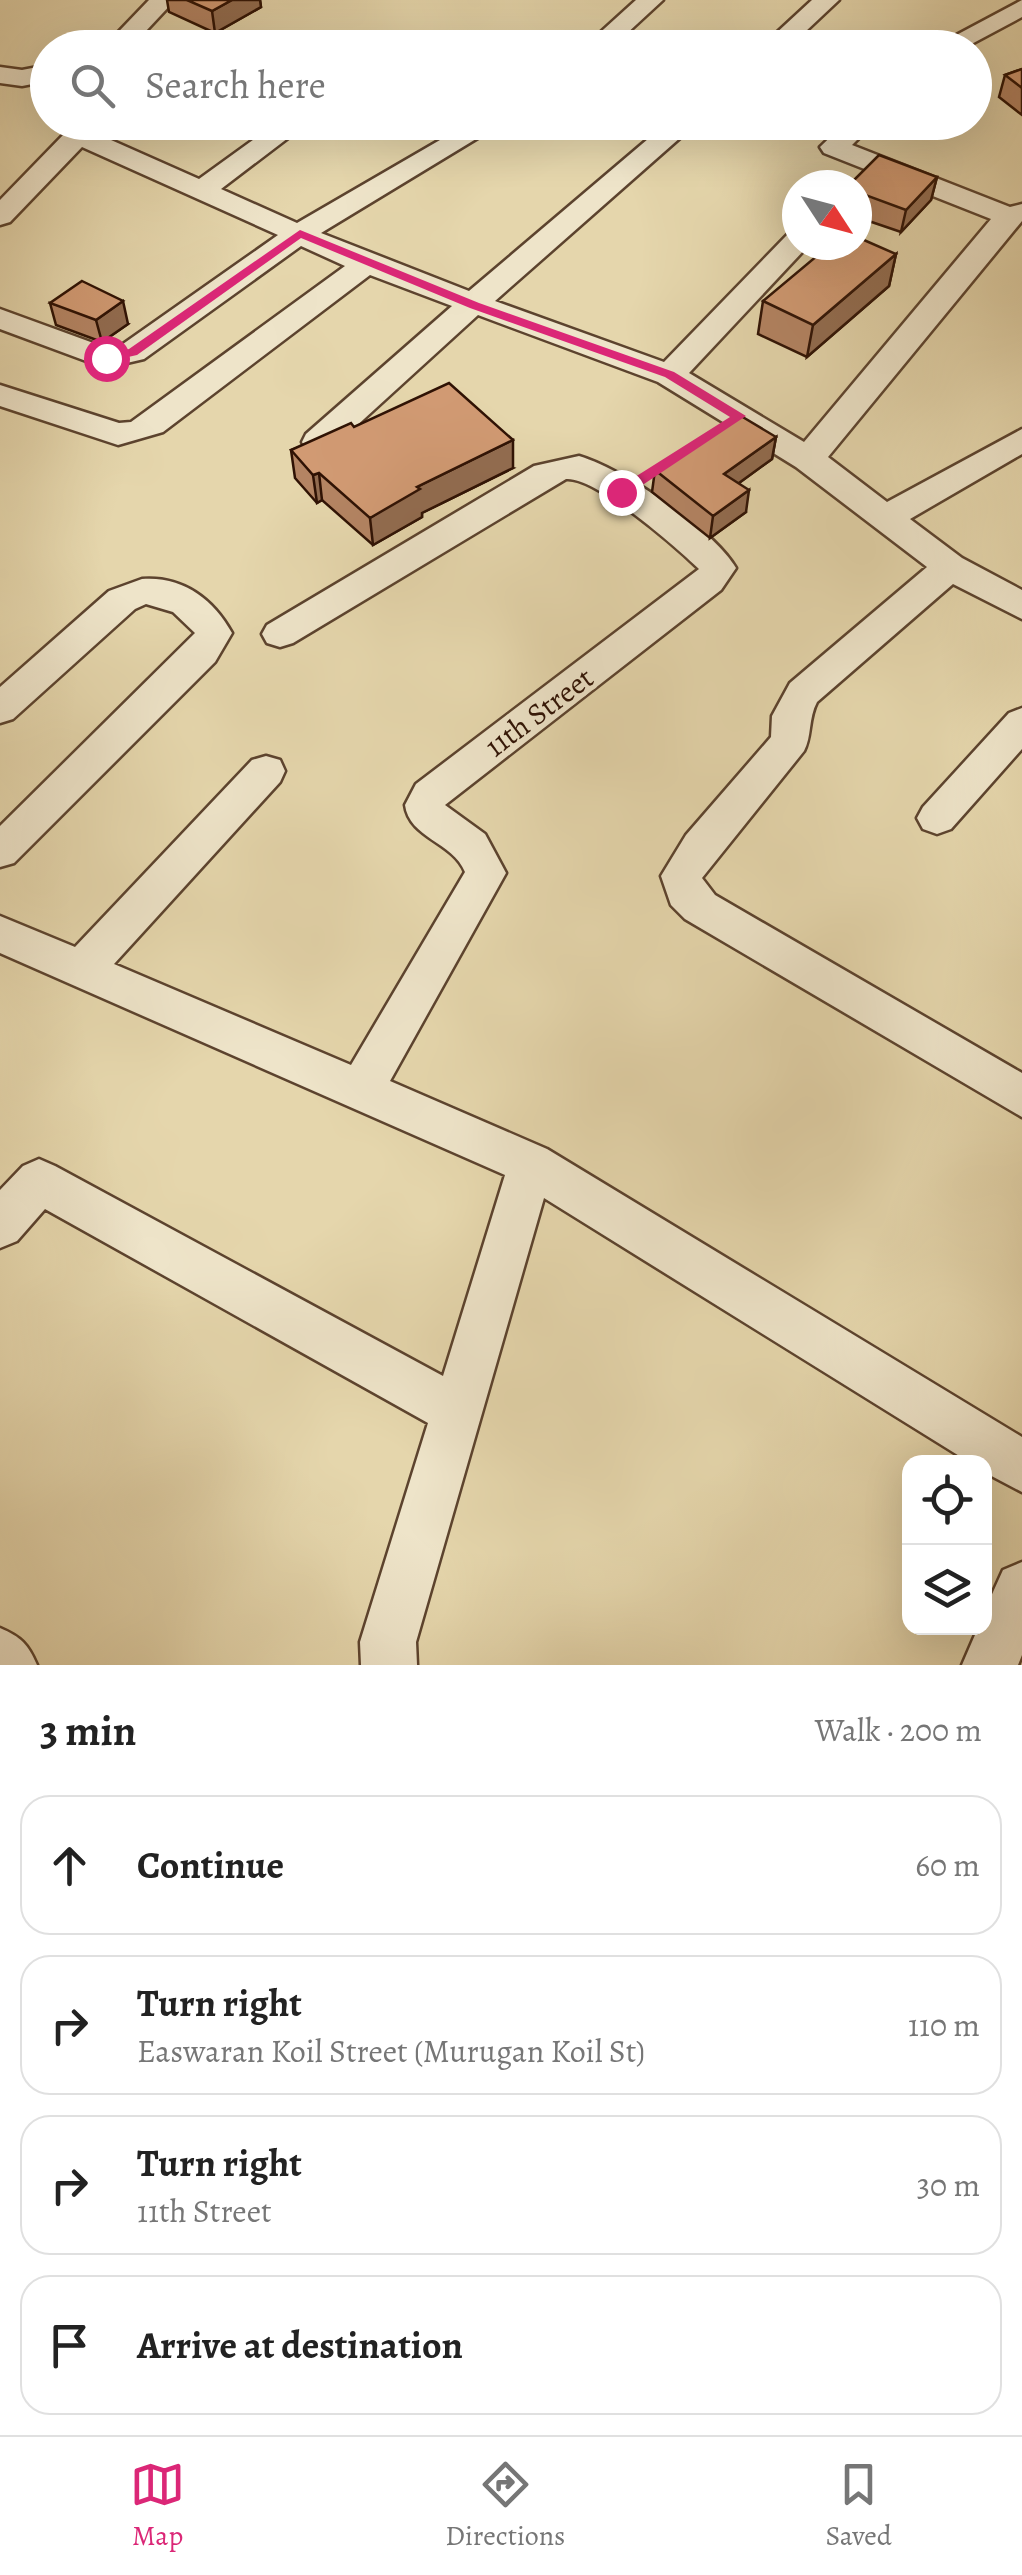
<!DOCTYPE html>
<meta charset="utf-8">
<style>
body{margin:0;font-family:Alegreya,serif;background:#f2f2f2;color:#222}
.controls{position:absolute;right:30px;bottom:30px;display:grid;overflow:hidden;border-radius:20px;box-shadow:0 10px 40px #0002}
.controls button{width:90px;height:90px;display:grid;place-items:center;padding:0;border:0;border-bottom:2px solid #e0e0e0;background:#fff;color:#222;font:50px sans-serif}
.compass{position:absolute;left:782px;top:170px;width:90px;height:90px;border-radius:50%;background:#fff;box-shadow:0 10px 40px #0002;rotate:126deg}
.stop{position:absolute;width:30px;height:30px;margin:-22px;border:8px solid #db2777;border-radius:50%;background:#fff}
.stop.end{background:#db2777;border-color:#fff;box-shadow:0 2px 10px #0008}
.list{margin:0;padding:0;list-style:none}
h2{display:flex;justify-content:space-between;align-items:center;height:130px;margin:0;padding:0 40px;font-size:42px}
h2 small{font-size:32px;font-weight:400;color:#767676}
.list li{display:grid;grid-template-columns:65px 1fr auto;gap:30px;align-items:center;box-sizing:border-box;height:140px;margin:0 20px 20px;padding:0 20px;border:2px solid #e0e0e0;border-radius:30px}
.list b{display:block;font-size:38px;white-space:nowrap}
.list p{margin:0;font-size:32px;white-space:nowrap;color:#767676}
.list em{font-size:32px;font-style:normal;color:#767676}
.icon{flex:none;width:55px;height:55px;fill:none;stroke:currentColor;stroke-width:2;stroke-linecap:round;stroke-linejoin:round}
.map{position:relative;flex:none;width:1022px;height:1665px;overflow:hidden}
.search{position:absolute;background:#fff;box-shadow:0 10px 40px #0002;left:30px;right:30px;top:30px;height:110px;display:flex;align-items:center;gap:25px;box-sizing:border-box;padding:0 35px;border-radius:55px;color:#767676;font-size:38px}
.sheet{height:770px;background:#fff}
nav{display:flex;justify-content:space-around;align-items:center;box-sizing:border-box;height:140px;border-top:2px solid #e0e0e0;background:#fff;font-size:28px;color:#767676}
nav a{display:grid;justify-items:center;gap:5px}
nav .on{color:#db2777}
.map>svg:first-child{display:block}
</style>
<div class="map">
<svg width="1022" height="1665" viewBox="0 0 1022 1665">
<rect width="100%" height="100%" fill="#e5d6ac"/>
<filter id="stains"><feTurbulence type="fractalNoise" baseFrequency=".002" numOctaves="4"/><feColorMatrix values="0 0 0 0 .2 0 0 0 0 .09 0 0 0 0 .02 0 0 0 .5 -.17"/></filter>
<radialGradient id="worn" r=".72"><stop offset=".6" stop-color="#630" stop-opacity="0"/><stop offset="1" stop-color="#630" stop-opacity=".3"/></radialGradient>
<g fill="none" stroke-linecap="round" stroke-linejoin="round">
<defs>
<path id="minor" d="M149,0H175L130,48H103Z
M636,0H663L611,48H583Z
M812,0H839L788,48H760Z
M1022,0V17L964,48H932Z
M48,65V81L22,86L0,83V67L22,70Z
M69,122H96L93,132L199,179L278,122H309L221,189L297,223L471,122H504L321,233L469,291L668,122H698L495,301L664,362L787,235L797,232V245L807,247L689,373L804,442L991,219L824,153L820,147L846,122H875L852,145L1010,207L1022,204V221L828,457L887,502L1022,429V454L910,519L962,558L1022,590V619L953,584L817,702C808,719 812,736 804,751L702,878L715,895L1022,1073V1117L685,919L671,905L661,876L686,835L771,737L772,716L790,683L927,567L796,467L658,382L478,315L330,450L318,453L306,450L302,442L306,434L452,306L370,275L163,432L118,445L0,406V385L119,423L131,422L345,266L301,246L144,359L105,368L0,329V309L107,348L123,344L278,235L82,147L10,222L0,225V200L66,132Z
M579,456C623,469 713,529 736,568L721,590L445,805L485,834L506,873L390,1081L547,1149L1022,1437V1492L984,1472V1462H969L544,1198L416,1642L417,1665H361L360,1642L428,1423L45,1209L17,1241L0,1248V1190L23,1166L39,1159L55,1166L443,1376L505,1175L0,953V916L75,947L252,760L266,756L280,760L285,771L280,782L114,964L351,1065L465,872C453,842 409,838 405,805L416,784L699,569C676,547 595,476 566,479L293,643L280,647L267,643L262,634L267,625L534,466Z
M142,579C183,576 213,599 232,633L215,662L14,863L0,867V826L195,633L173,612L146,604L135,609L13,719L0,723V687L109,591Z
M1022,708V749L951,829L937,834L923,829L917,818L923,807L1009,713Z
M1022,1562V1655L1018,1665H962L978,1628H984V1612L1003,1570Z
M0,1628C21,1637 28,1644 37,1665H0Z"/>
</defs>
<use href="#minor" stroke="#5c432e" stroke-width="5"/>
<use href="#minor" fill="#eee4c9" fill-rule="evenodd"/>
</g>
<path fill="#b48463" stroke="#2f1204" stroke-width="2.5" d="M167,0H260L261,7L215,33L169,12Z
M1022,69V115L999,97L1005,75Z
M937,177L931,200L901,232L857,217V185Z
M896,254L889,286L807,357L758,334L763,301Z
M50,303L128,324L102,342L56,325Z
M354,427L513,468L422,513V517L373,545L322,500L317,503L295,478L291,450Z
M776,437L772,459L739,483L746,512L710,538L652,492L655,470Z"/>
<path fill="#926c50" stroke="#2f1204" stroke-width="2.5" d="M232,0H260L261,7L215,33L212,11Z
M937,177L931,200L901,232L906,210Z
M896,254L889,286L807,357L813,325Z
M123,301L128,324L102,342L96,320Z
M776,437L772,459L721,496L724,474Z
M513,440V468L422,513V517L373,545L370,518L417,487Z
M319,473L322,500L317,503L313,475Z
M749,490L746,512L710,538L713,516Z"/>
<path fill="#d19a73" stroke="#2f1204" stroke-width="2.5" d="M187,0H232L212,11Z
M1022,69V88L1005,75Z
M879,155L937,177L906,210L857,192V185H849Z
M857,237L896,254L813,325L763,301L830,245H857Z
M82,281L123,301L96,320L50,303Z
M449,383L513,440L417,487L420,489L370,518L319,473L313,475L291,450L351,423L354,427Z
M741,416L776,437L724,474L749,490L713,516L655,470Z"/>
<path fill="#db2777" d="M300,230L479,303L674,372L746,416L626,496H616V489L730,417L665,377L470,308L301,238L137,355L106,362L99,358L129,349Z"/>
<g text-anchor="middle" stroke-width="9" stroke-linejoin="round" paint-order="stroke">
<g font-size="30" fill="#2f1204" stroke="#eee4c9">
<text transform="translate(539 712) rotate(-37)" y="10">11th Street</text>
</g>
</g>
<rect width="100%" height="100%" filter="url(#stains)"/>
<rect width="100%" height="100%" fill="url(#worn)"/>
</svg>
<div class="controls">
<button><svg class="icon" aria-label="locate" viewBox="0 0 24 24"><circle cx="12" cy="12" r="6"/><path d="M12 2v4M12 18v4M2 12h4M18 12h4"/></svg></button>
<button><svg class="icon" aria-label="layers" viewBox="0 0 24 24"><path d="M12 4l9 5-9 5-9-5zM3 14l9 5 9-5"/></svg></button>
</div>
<svg class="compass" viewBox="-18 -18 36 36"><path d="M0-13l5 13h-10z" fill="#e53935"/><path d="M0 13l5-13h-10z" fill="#767676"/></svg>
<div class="stop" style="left:106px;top:358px"></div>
<div class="stop end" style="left:621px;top:492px"></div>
<div class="search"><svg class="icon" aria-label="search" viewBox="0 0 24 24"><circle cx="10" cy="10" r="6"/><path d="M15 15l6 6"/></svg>Search here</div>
</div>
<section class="sheet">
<h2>3 min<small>Walk · 200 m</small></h2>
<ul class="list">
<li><svg class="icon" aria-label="ahead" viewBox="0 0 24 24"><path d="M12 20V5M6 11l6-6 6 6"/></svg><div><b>Continue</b></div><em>60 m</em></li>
<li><svg class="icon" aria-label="right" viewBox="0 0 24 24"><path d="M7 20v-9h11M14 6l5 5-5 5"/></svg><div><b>Turn right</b><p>Easwaran Koil Street (Murugan Koil St)</p></div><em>110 m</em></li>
<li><svg class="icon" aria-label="right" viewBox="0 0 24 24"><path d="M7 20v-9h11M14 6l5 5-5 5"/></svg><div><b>Turn right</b><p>11th Street</p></div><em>30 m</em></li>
<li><svg class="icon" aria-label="arrive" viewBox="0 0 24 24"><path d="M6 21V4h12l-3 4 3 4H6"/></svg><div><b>Arrive at destination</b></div></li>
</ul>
</section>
<nav>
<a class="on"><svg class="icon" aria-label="map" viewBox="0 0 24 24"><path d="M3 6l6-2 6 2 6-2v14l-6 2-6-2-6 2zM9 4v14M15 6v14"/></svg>Map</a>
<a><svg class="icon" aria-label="directions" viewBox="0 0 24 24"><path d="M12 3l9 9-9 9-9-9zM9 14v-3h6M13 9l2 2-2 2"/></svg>Directions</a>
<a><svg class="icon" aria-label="saved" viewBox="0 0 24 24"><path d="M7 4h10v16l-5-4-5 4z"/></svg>Saved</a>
</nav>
